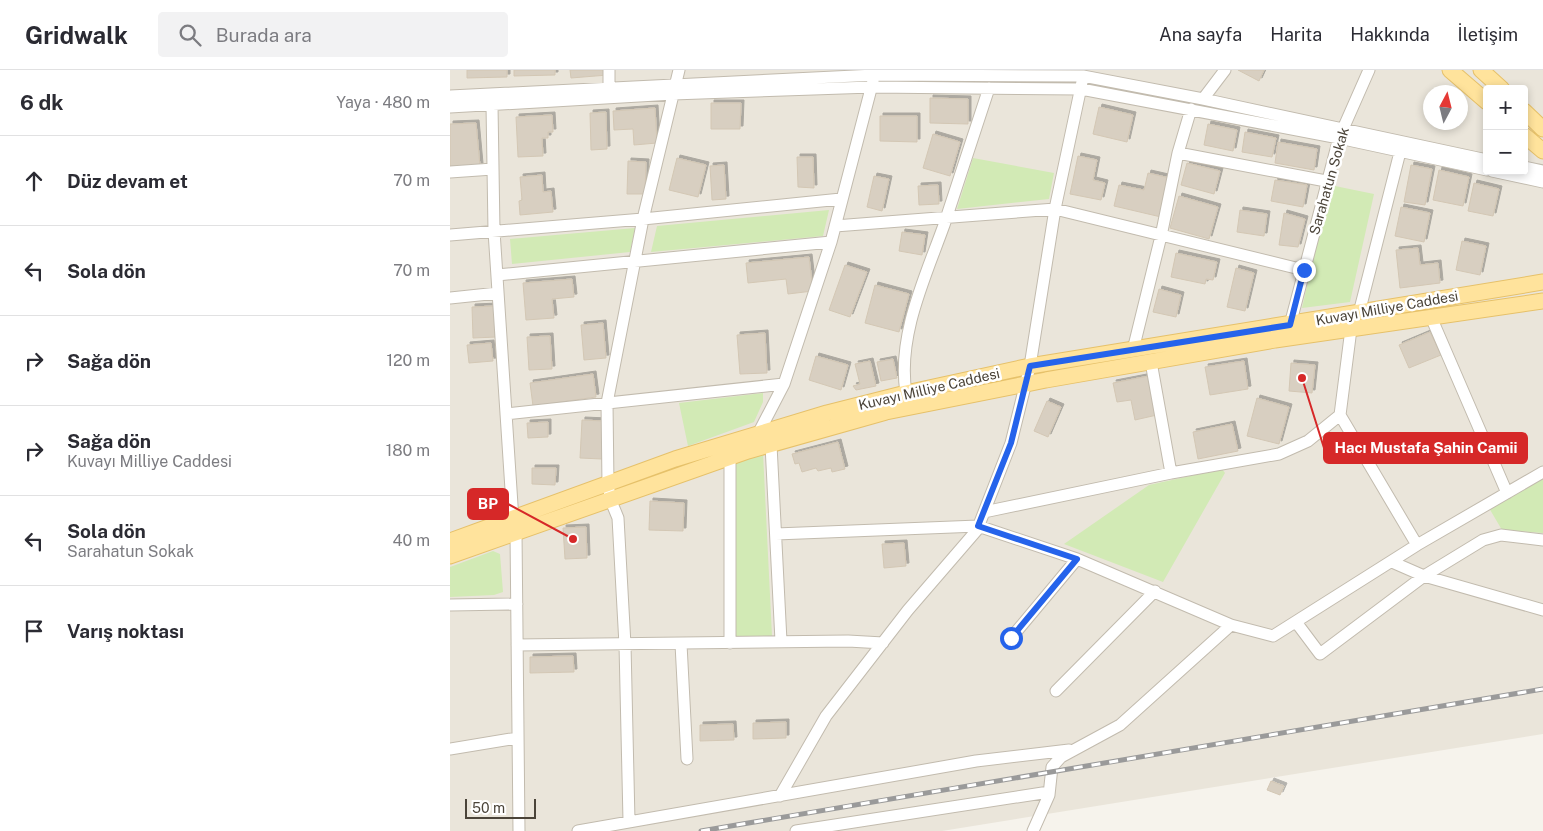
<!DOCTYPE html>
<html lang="tr">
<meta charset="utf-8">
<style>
body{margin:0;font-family:"Public Sans",sans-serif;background:#f2f2f3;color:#2b2b33}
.controls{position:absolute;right:15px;top:15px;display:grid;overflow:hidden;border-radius:5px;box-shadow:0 2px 8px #0003}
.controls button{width:45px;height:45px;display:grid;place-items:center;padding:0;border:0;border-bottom:1px solid #e1e1e2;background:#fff;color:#2b2b33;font:25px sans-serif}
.compass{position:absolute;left:973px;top:15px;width:45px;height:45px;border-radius:50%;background:#fff;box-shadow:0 2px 8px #0003;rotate:7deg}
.scale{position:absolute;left:15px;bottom:12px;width:71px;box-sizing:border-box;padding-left:5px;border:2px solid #4b4439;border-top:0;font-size:14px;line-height:18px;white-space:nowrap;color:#4b4439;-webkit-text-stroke:4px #fff;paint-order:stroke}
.stop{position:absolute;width:15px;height:15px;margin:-11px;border:4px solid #2563eb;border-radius:50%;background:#fff}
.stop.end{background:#2563eb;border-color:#fff;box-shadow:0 1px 5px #0008}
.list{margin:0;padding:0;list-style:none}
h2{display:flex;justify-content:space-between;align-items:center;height:65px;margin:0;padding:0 20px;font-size:21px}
h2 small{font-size:16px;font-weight:400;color:#7c7c81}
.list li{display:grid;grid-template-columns:32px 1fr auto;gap:15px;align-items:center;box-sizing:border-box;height:90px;padding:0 20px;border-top:1px solid #e1e1e2}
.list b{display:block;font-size:19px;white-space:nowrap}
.list p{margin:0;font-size:16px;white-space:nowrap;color:#7c7c81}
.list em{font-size:16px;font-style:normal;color:#7c7c81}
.icon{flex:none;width:28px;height:28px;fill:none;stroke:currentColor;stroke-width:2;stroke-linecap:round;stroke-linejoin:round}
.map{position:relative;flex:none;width:1093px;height:761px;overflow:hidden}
header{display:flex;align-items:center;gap:30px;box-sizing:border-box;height:70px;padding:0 25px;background:#fff;border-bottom:1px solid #e1e1e2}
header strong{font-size:24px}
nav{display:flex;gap:28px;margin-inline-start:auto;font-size:18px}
.search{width:350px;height:45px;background:#f2f2f3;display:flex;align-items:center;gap:12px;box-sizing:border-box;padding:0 18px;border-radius:5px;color:#7c7c81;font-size:19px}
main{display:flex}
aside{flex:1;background:#fff}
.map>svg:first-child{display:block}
</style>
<header>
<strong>Gridwalk</strong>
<div class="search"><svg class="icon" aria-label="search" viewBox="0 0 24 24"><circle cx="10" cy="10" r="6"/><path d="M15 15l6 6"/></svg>Burada ara</div>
<nav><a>Ana sayfa</a><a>Harita</a><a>Hakkında</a><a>İletişim</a></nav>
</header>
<main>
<aside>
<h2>6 dk<small>Yaya · 480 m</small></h2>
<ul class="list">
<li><svg class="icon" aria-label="ahead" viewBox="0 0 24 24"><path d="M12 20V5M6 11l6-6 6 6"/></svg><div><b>Düz devam et</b></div><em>70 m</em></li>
<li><svg class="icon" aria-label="left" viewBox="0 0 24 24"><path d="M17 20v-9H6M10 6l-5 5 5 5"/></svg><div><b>Sola dön</b></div><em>70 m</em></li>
<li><svg class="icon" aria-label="right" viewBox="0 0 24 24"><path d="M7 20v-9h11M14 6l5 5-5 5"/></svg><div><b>Sağa dön</b></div><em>120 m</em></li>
<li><svg class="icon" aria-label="right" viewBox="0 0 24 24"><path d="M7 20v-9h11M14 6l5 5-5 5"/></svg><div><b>Sağa dön</b><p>Kuvayı Milliye Caddesi</p></div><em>180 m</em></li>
<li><svg class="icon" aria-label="left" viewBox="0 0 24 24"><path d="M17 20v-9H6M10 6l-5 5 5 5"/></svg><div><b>Sola dön</b><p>Sarahatun Sokak</p></div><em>40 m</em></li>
<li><svg class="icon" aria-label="arrive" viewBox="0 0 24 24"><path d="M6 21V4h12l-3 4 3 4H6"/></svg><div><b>Varış noktası</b></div></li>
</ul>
</aside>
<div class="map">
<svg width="1093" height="761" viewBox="0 0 1093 761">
<defs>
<filter id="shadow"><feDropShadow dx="3" dy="-3" stdDeviation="0" flood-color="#0004"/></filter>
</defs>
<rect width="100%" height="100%" fill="#f6f3ec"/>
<path fill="#eae5da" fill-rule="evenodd" d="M0,0H1093V664L492,761H0ZM1037,19H1074V101H1037ZM981,22H1011V52H981Z"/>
<path fill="#d2eab5" d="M523,88L604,103L599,129L507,139Z
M880,115L924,124L900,232L852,238Z
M379,140L373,166L201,182L207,156Z
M185,158L180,182L62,194L60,169Z
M313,323V332L304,352L238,376L229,333Z
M313,383L322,566H286L285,391Z
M772,399L775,403L713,512L614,474L699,415Z
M1093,408V463L1052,460L1039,438Z
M43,481L50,484L53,522L44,525L0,527V497Z"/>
<path fill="#d8cfc1" stroke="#d3c7b4" filter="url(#shadow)" d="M17,0H57V7L17,8Z
M64,0H105V5L64,6Z
M120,0H157L158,5L121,8Z
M788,0H814L809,11Z
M480,28L518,29V54L480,53Z
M261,33H291L290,59H261Z
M649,37L683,45L677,72L643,64Z
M205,38L207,73L184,75L183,59L164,60L163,41Z
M156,42L157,79L141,80L140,43Z
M102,45L103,62H98V68H92L93,86L68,87L66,47Z
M430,46H467V72L430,71Z
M26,53L30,96L0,97V54Z
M758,54L787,60L783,81L754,75Z
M795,62L826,68L822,87L792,82Z
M483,64L510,72L500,106L473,98Z
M828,72L867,79L864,100L825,93Z
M628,86L647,90L643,110L655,113L651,130L620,124Z
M347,87H363L364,118L348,117Z
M227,88L256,95L248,127L219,120Z
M178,91L196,92L195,124H177Z
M737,93L770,101L764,124L731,115Z
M274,95L276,129L262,130L260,96Z
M961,95L982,99L975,135L954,132Z
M989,100L1019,107L1013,136L983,130Z
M698,103L720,108L711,147L664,136L669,115L694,120Z
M92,105L93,122L101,121L103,142L70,145L69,131L72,130L70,107Z
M424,106L439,109L432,141L417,137Z
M825,110L857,115L853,137L821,131Z
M1024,113L1049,119L1043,146L1018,141Z
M488,115L489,134L469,135L468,116Z
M729,126L768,137L759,169L720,158Z
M951,137L980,143L974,172L945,166Z
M790,140L817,144L814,166L787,162Z
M834,143L855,149L848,177L829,175Z
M452,162L475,165L472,185L449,181Z
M1012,171L1036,176L1030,205L1006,200Z
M968,178L970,195L988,193L990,213L950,218L946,180Z
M726,183L767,192L763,210L756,209L755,214L721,207Z
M359,187L363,221L338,224L336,209L298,213L296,193Z
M395,195L417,202L400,247L379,240Z
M786,198L804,203L795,241L777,237Z
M122,209L124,227L102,229L104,248L76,250L73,213Z
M425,215L459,224L449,262L415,253Z
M709,219L731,225L726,247L703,242Z
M45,236L47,267L23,268L22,237Z
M153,253L156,288L134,290L131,255Z
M980,262L991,285L959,298L949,275Z
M315,263L317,303L290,304L287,265Z
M100,266L102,299L79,300L77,267Z
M41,273L43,291L19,293L17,275Z
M366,286L398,295L391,320L359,310Z
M443,289L447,308L431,311L427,292Z
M420,291L426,316L406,320L403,316L410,314L405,294Z
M794,291L798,319L760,325L755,297Z
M841,293L865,295L862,323L839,321Z
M143,304L146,327L83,336L80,313Z
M699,306L707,345L685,350L681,330L667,332L663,313Z
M807,328L839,337L829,374L797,366Z
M597,331L611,337L598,367L584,361Z
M132,350L154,351L152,389L130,388Z
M98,352V367L78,368L77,353Z
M782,354L788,381L748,389L743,362Z
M388,372L395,399L382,402L381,398L368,401L366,398L352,402L349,393L345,394L342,384Z
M82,398H106L105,415L82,414Z
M200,431L234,433L233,461L199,460Z
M136,457L137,488L115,489L113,458Z
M454,473L456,496L434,498L432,474Z
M123,586L124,602L80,603V587Z
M336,652V668L303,669V653Z
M283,654L284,670L250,671V655Z
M821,711L834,716L830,725L817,720Z"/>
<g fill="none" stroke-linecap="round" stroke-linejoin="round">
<defs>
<path id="minor" d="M159,17V0
M0,26L425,5L633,6L753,29L1037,90
M753,29L775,0
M42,35L44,161L63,450
M0,37L223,24L422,17L631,19L889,68L1037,100
M728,83L876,111
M1074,97L1093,101
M1042,101L1093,112
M0,102L43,99
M385,156L605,139L854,200
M0,165L193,149L391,129
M47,205L381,172
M0,228L48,223
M909,243L950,82
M981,247L1057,423
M840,255L889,68L919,0
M901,259L890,345L967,475
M683,280L711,166L728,83L741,39
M701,292L721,403
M456,323C447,266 475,208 494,155C509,109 524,64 539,18
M56,344L334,314
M308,364L334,314L381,172L423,11
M321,375L331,571
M280,388V573
M534,442L721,403L829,384L858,371L890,345
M66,463L69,761
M326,464L528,456L627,489L781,555
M942,492L974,506L1093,540
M0,535L67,534
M846,552L870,584L974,506L1033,470L1051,465L1093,470
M561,568L627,489
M231,574L237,689
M67,575L398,571L433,573
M606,621L705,521
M0,679L67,668
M330,726L376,646L458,540L527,460L561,373L580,296L605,139L632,12
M179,751L175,575L168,448L161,431L158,415L157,333L193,149L229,0
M128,761L526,691L619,680
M346,761L599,722
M583,761L599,725L602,697L611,687L670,655L781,555L823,566L967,475L1093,402"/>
<path id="major" d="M1000,0L1037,32
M1031,0L1052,19
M1074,41L1093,59
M1074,65L1093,81
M0,471L225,389L377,343L456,323L580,296L1093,212
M0,486L298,381L436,342L596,310L825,270L1093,231"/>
</defs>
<use href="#minor" stroke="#c2bbae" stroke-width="13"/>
<use href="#major" stroke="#e6c16a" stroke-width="17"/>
<use href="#minor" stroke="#fff" stroke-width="11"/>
<use href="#major" stroke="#ffe39c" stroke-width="15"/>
<defs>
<path id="rail" d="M251,761L1093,619"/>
</defs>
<use href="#rail" stroke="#9a9a9a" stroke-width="5"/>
<use href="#rail" stroke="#fff" stroke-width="3" stroke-dasharray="9" stroke-linecap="butt"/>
</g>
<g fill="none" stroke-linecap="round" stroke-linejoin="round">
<path stroke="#2563eb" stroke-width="6" d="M561,568L627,489L528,456L561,373L580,296L840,255L854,200"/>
</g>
<g text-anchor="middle" stroke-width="5" stroke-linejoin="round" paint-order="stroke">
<g font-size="14" fill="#4b4439" stroke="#fff">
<text transform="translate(879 111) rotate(-74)" y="5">Sarahatun Sokak</text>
<text transform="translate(937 238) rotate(-10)" y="5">Kuvayı Milliye Caddesi</text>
<text transform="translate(479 319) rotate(-13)" y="5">Kuvayı Milliye Caddesi</text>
</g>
</g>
<path fill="none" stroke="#d62828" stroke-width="2" d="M852 308L874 378M123 469L58 434"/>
<g fill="#d62828" stroke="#fff" stroke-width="2">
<circle cx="852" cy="308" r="5"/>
<circle cx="123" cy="469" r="5"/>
</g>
<g fill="#d62828" stroke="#d62828" stroke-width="2">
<rect x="874" y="363" width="203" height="30" rx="5"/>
<rect x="18" y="419" width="40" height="30" rx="5"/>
</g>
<g font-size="15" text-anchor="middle" font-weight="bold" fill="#fff">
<text x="976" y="383">Hacı Mustafa Şahin Camii</text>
<text x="38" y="439">BP</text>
</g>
</svg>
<div class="controls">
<button>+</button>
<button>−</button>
</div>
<svg class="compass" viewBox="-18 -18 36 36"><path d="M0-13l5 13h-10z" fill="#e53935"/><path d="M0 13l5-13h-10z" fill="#7c7c81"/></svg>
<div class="scale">50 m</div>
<div class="stop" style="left:561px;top:568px"></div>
<div class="stop end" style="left:854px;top:200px"></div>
</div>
</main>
